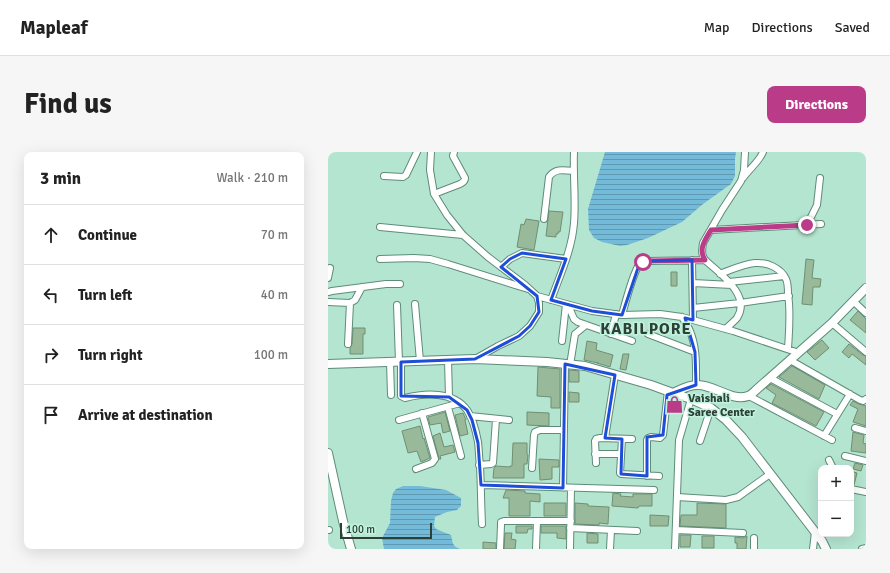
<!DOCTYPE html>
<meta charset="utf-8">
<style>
body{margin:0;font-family:Signika,sans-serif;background:#f6f6f6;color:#222}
.controls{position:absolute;right:12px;bottom:12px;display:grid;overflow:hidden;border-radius:8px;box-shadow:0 4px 16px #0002}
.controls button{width:36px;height:36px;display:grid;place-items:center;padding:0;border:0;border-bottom:1px solid #e0e0e0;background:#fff;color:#222;font:20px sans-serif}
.scale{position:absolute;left:12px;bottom:10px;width:92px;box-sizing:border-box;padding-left:4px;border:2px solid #2c4037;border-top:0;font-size:11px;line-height:14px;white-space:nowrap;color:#2c4037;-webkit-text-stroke:3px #c1f2dd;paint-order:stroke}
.stop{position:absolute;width:12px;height:12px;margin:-9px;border:3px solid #ba3c89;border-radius:50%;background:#fff}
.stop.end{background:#ba3c89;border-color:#fff;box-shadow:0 1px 4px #0008}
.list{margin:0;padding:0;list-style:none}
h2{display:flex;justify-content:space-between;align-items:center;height:52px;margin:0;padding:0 16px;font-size:17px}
h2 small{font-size:13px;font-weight:400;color:#767676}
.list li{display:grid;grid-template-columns:26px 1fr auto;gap:12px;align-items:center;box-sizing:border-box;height:60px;padding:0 16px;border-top:1px solid #e0e0e0}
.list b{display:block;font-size:15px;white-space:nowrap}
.list em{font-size:13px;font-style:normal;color:#767676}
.icon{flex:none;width:22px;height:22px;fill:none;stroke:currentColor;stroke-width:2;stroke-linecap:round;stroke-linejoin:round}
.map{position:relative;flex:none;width:538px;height:397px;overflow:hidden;border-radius:8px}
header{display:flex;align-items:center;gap:24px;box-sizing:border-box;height:56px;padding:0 20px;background:#fff;border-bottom:1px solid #e0e0e0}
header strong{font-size:19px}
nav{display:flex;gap:22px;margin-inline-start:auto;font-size:14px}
.intro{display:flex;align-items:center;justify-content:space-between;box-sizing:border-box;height:96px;padding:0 24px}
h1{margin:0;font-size:28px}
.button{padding:10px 18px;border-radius:8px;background:#ba3c89;color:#fff;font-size:14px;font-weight:700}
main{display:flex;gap:24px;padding:0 24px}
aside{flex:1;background:#fff;border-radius:8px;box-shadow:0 4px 16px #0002}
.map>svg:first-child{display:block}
</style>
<header>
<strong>Mapleaf</strong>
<nav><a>Map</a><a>Directions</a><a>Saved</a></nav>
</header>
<div class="intro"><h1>Find us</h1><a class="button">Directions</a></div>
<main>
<aside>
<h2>3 min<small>Walk · 210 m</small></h2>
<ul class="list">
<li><svg class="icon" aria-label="ahead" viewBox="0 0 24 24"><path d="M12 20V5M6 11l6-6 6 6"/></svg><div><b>Continue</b></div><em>70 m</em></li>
<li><svg class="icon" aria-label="left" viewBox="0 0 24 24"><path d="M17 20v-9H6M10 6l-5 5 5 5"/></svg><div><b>Turn left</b></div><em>40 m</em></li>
<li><svg class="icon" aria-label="right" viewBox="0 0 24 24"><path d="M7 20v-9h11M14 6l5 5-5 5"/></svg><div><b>Turn right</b></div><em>100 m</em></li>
<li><svg class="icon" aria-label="arrive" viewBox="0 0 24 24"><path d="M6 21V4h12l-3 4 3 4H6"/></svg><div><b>Arrive at destination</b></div></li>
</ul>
</aside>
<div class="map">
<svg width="538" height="397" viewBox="0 0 538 397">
<defs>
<pattern id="water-rules" width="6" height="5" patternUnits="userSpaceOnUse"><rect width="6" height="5" fill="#74bbd9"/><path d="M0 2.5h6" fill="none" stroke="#5f99b1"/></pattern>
</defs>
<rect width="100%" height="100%" fill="#b4e5d0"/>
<path fill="url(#water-rules)" d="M277,0H408L407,7V24L403,32L375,52L354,70L320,86L299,93L292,94L274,90L266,86L261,78L260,57Z
M75,334H92L118,338L133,346V354L129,358L119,360L107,365L106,374L108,377L123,383C125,391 124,394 132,397H56L54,386L62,371L63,349L65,341L68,337Z"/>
<path fill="#98ba9a" stroke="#6f8f71" d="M221,59L235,60L232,80H230V82H228V85L218,84Z
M198,67L211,69L206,98L189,95L193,72L196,73Z
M478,107L486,108L484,126L493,127L492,135H485L484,153L474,152Z
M343,120H349V134H343Z
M530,159L538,167V181L522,168Z
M25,176H37V182H35V202H22V196L24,192Z
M494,188L501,196L487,208L479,200Z
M259,189L269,191L268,198L285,203L282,215L269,211H270L256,208Z
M521,192L535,203L538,204V213L524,202L521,206L514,200Z
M295,202H301L298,218L292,217Z
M464,214L497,233L491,247L451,225Z
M210,215L232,217V256H223V245L209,244Z
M241,218L251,219V230H241Z
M443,232L496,260L488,274L444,251L448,243L438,236Z
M241,240L251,241V250H241Z
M525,249L531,252L538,254V274L525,270L530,257L522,253Z
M117,260L122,279L115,281L113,271L102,273L100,265Z
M199,260L221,261V274L199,273Z
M135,261L138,268H137L140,282L132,284L127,263Z
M92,274L95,287L96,286L102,306L93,310L89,299L80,301L74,279Z
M525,280L536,283L535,291L538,292V301L523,299Z
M112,281L116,295L125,293L127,300L112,304L113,307H111L105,284Z
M185,291H199V302L200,303L199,312H196V326H165L166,316L168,314L182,315V314H184Z
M211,307L231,308V315H224V327L212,328Z
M527,311L535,313L533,319L525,317Z
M523,319L529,321L526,333H523Z
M178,338L197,339V341L212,342V350L202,349V364H181V346H175Z
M285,341L293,342L292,344L305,345V342H324V354H311L310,356L284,354Z
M216,351H238V364H216Z
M247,351L260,352V354L281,355L280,372L271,371V373L247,372Z
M369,351L398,352V376L352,374L353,363H369Z
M322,363L341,364L340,374H322Z
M188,374H204V377H200L199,381H188Z
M213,374H238V387L229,386V381H213Z
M177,381H184L183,387L188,388L187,397H176Z
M259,381L270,382V391H259Z
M352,383H363L362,395H352Z
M374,384H386V396H374Z
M419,384L418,397H409V391H407V385L415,386Z
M155,390L168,391V397H155Z"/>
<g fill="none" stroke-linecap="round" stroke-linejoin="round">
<defs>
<path id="minor" d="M103,0L102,18L106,42L119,63L135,83L160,105L197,133L209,144L211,151V160L202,174L191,184L170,194L147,207
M56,24L75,25L78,23L89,0
M415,26C421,17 431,10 435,0
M106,42L132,32C135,30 137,30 137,26L125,4L126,0
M216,67L221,25C227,16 236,18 246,19
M479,73L489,53L492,26
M52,75L135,83
M383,78L493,72
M52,107L86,106L102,107L120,112L200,137
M364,108L365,168
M173,115L182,107L194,101L238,107
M392,122C403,118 415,112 427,111C439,110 453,116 458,127C460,131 460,137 460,142C463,161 461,179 460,197
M0,126L2,116
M401,130L456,124
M365,131L404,133
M0,140L4,139L58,132H72
M209,144L264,159L294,163L332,162L354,165L405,179L471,201
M223,148C232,123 244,98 246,71C248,48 245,24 246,0
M525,149L538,161
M0,150L22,151L27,148L34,135
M87,152L92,209
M69,153L71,210
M240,153L246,167L250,170L304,189
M365,156L412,151L461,144
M294,163C297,152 305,121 311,113C313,111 317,110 320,109L377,108
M354,165C357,170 360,174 362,179C369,196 368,214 368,233
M504,171L538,200
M398,177C401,173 406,170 409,166C424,143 391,121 377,108C373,102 374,98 375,91L394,58L413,29L416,18L417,0
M283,182L288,162
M320,182L367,200
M234,189L238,152
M20,192L22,151
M120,208L121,245
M462,208L532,248L535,249L538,247
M62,210L63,243
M73,210V244L77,246C97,241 125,239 139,258C145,267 148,279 150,290C151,298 151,306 152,314C153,333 153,353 154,372
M242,213L247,182L258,173
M442,226L509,262
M421,244L504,288
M120,255L133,304
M142,264L181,268
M71,268L132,251
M527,276L538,279
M496,284L522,242
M277,286L287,223
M294,287L292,321L293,322L331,324
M372,289L383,256
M267,302H293
M517,304L538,309
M501,308L505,316
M268,311L267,289L268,287L272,286L304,287
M151,313L163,312L165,311L168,267
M204,316L206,283L207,280L212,278H236
M88,317L104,311L107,307L94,261
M319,324V288L320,286L323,285L332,286L335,283L340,239
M153,333L326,338
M235,336L237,212
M523,337L538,340
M349,345L398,348L410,345L442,322
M242,376L309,379
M0,378H1
M348,378L415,381
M172,397L173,373V370L176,369H243
M208,397L209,369
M242,397L243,336
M282,397L283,378
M347,397L351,288L363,247
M426,397V386
M485,397L487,380
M534,397L538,396"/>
<path id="tertiary" d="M0,212L147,207L219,210L257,214L323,233L345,241L363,247L383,256L398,268L414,285L494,389L498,397
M345,241C352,238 360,233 369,233C385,232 404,250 420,244C423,243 426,240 428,238L504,171L538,136
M0,301L15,369L23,397"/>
</defs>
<use href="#minor" stroke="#5e8c79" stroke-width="8"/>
<use href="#tertiary" stroke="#5e8c79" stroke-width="10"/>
<use href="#minor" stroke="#fff" stroke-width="6"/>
<use href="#tertiary" stroke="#fff" stroke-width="8"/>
</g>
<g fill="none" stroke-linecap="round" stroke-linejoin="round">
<path stroke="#ba3c89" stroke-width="5" d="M315,110L320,109L377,108C370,97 377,88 383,78L479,73"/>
</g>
<path fill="none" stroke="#1d4ed8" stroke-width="3" stroke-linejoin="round" d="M194,101L238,107L223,148L264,159L294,163L311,113L320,109L364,108L365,168L357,166L367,200L368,233L339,243L335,283L319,285V324L293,322L294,287L277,286L287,223L237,212L235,336L153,333L150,291L144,268L139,258L121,245L73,244V210L147,207L191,184L202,174L211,160L209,144L173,115L182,107Z"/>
<defs>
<symbol id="shop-bare" viewBox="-9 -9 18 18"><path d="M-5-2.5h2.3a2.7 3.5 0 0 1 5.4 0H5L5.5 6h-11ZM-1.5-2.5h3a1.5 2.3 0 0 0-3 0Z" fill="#ba3c89" stroke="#c1f2dd" stroke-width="2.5" paint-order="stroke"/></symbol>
</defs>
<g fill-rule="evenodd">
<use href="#shop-bare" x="334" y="240" width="25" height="25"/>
</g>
<g text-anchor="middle" stroke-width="3" stroke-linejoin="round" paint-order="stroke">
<g font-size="12" font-weight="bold" fill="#2c4037" stroke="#c1f2dd" text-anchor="start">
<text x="360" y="250">Vaishali<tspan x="360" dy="14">Saree Center</tspan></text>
</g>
<g font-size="16" font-weight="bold" letter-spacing="1" fill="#2c4037" stroke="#c1f2dd">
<text x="318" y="182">KABILPORE</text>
</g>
</g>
</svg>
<div class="controls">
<button>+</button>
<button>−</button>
</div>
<div class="scale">100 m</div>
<div class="stop" style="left:315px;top:110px"></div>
<div class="stop end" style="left:479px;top:73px"></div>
</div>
</main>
